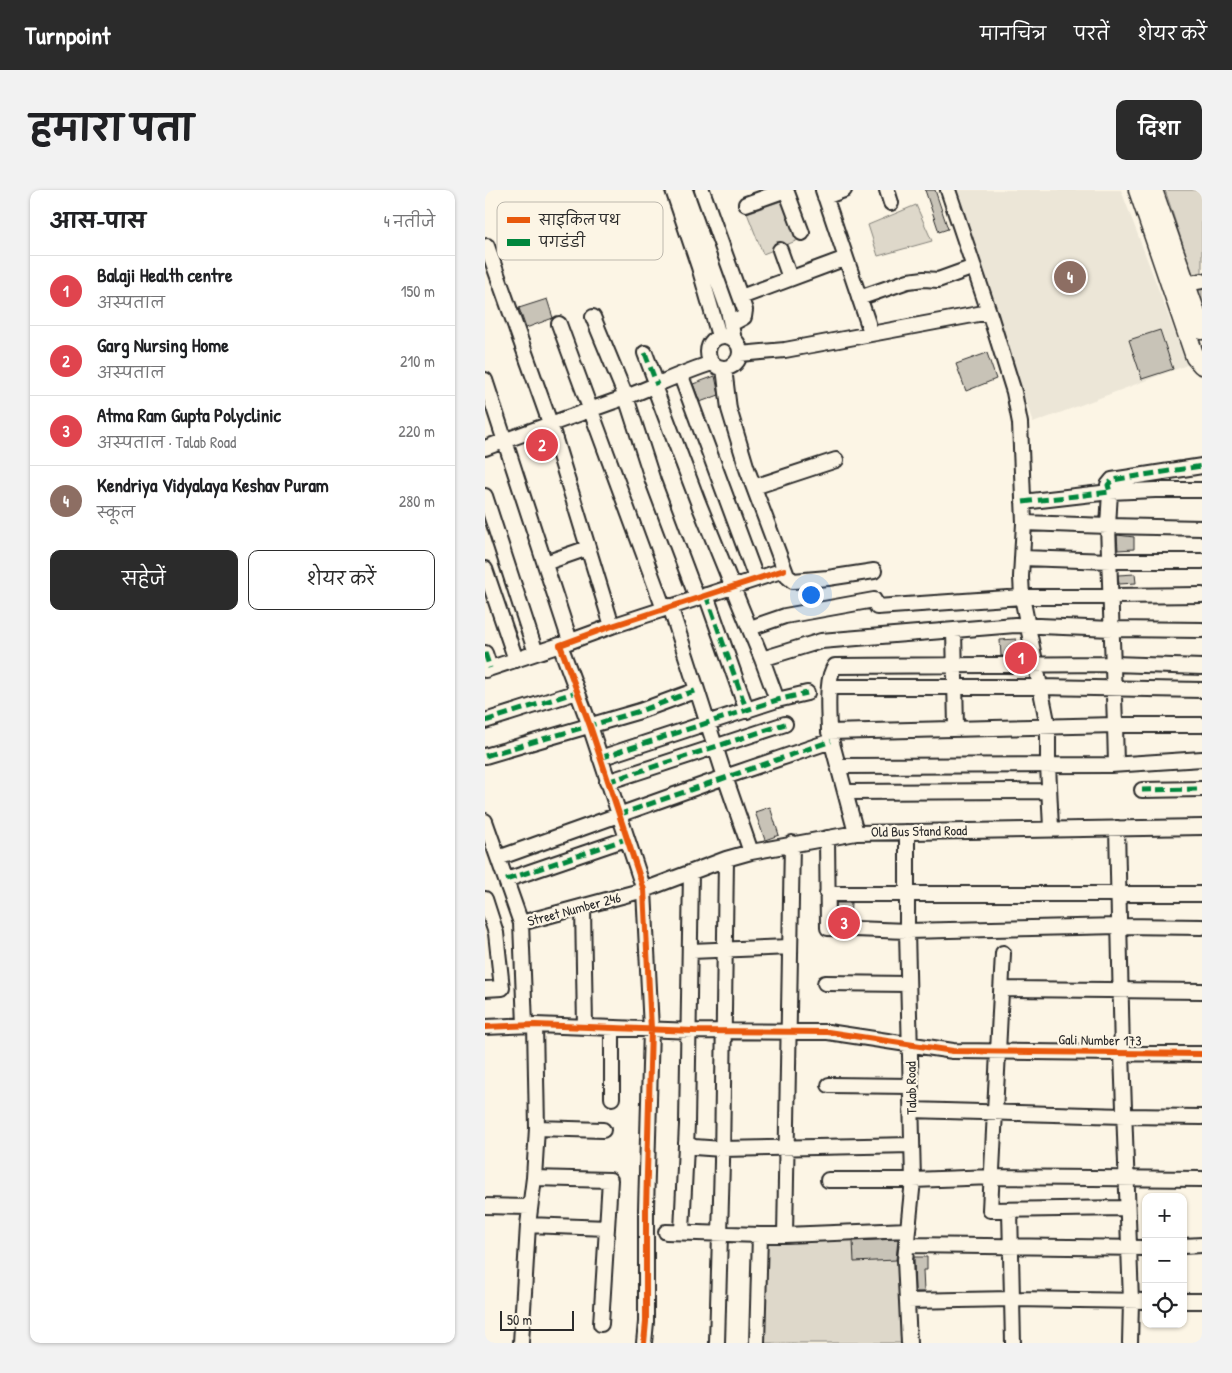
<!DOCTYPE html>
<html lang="hi">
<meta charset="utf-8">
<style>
body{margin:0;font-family:"Patrick Hand","Playpen Sans Deva",sans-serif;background:#f2f2f2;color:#202124}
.controls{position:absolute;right:15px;bottom:15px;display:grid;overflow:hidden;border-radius:10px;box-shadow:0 1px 4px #0004}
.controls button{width:45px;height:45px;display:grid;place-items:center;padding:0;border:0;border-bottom:1px solid #e0e0e0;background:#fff;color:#202124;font:25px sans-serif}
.scale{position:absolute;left:15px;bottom:12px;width:74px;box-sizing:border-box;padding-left:5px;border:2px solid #2b2b2b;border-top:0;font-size:14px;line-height:18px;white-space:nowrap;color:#2b2b2b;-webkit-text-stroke:4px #fcf5e5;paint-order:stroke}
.you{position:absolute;left:325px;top:404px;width:18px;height:18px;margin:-12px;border:4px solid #fff;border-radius:50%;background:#1a73e8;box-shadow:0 0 0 8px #1a73e833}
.badge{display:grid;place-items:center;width:32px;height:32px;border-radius:50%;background:#2b2b2b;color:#fff;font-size:16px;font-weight:700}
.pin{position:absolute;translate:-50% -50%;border:2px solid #fff;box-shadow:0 1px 5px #0006}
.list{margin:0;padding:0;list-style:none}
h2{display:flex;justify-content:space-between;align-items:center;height:65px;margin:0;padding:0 20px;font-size:21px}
h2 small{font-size:16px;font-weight:400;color:#757577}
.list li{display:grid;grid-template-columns:32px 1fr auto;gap:15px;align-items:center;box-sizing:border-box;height:70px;padding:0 20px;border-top:1px solid #e0e0e0}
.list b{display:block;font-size:19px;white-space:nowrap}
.list p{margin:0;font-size:16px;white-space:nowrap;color:#757577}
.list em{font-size:16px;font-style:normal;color:#757577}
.actions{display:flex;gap:10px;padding:15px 20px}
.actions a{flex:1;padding:11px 0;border:1px solid #2b2b2b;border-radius:10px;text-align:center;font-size:18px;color:#2b2b2b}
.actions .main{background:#2b2b2b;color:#fff}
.icon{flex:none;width:28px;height:28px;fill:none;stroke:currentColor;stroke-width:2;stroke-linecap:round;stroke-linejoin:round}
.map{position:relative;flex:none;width:717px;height:1153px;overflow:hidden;border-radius:10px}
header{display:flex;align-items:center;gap:30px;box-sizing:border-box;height:70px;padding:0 25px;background:#2b2b2b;color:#fff}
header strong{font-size:24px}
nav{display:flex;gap:28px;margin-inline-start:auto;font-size:18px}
.intro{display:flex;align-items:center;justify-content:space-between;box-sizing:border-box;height:120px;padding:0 30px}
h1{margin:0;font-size:35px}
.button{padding:12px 22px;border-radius:10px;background:#2b2b2b;color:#fff;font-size:18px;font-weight:700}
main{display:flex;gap:30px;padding:0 30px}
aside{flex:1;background:#fff;border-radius:10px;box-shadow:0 1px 4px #0004}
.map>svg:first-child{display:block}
</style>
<header>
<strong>Turnpoint</strong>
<nav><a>मानचित्र</a><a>परतें</a><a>शेयर करें</a></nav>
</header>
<div class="intro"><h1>हमारा पता</h1><a class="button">दिशा</a></div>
<main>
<aside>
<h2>आस-पास<small>4 नतीजे</small></h2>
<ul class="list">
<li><span class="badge" style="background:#e0444e">1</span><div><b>Balaji Health centre</b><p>अस्पताल</p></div><em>150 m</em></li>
<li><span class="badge" style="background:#e0444e">2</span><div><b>Garg Nursing Home</b><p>अस्पताल</p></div><em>210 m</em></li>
<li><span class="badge" style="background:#e0444e">3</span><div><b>Atma Ram Gupta Polyclinic</b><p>अस्पताल · Talab Road</p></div><em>220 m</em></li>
<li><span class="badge" style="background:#8d6e63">4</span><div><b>Kendriya Vidyalaya Keshav Puram</b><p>स्कूल</p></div><em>280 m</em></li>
</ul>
<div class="actions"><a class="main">सहेजें</a><a>शेयर करें</a></div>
</aside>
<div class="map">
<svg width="717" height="1153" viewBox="0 0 717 1153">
<rect width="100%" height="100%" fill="#fcf5e5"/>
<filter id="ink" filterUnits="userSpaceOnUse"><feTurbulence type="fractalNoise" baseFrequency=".02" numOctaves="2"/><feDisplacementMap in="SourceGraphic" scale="10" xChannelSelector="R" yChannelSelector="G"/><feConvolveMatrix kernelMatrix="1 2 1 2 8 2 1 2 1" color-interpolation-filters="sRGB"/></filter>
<g filter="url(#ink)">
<path fill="#ece6d7" d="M472,0H636L702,175L548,233Z"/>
<path fill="#ded8ca" stroke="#84827a" d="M680,0H717V113Z
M302,9L316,49L278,64L262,23Z
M431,15L447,51L393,66L383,35Z
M419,1046L418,1153H276L278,1053Z"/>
<path fill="#c8c3b7" stroke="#2b2b2b" d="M440,0H450L463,39L454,42Z
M62,109L68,128L41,138L34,118Z
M675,140L688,179L657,189L644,150Z
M502,163L511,189L481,201L471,174Z
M230,186L234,205L215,212L208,194Z
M60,246L66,265L56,270L47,252Z
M632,345L649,347V359L633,360Z
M650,384L651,393L634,394L633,385Z
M531,449L532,466H516L515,450Z
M285,617L294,645L280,650L270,622Z
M351,713H366L365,730H352Z
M413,1049L411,1070L369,1072L368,1051Z
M429,1067H442V1080H438L439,1102H430Z"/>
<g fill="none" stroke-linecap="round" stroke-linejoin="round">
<defs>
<path id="minor" d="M188,0L214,77L234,146
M200,0L243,120L249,150
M217,0L260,120L259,127L246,134
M338,0L386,142
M402,0L406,13
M340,7L359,0
M261,14L301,0L317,43
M2,56L65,233L127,436
M295,60L305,88
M700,94L717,91
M256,107L361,68
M374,108L423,91L439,89L453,90L489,77
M504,122L529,202L535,233L539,333L536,387L537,407L563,536V575L566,638
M108,127L141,207L168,291L212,408
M74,134L179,419
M223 162a16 16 0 1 1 32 0a16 16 0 1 1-32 0Z
M160,163L172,195
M255,164L300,160L504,122L463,0
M239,178L244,219L262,279L302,386L308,391L343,388L389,381
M196,186L271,388
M0,190L85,451
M169,196L213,312L277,469
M0,258C47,240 94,224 141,207C170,196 198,182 227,173
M269,297L351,270
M0,306L51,463
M538,312L625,302L670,300H717
M539,333L623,336L625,302L623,295L627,290L717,276
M537,368L625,371H717
M60,373L103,358
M0,379L31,470
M221,405L262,521
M185,416L240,587L266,662
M265,438L300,426L389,410L392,417L537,407L717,405
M469,440L471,538
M0,463L5,478
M0,480L75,455
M344,497H555L717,500
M292,510L277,469L336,451L530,435L627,439L717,440
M0,531L92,502
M344,542C344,526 340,488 350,476L629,474L717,477
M0,566L155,521L212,500
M115,568L292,510L322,503
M631,574L630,535H717
M353,576L626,575L717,569
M122,592L300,534
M657,600L717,599
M360,602L564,601
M0,631L36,733L40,835
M632,638L637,863L646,1111L645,1153
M422,642V741L428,990L420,1070L424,1153
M371,643L344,542L630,535L623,336L717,338
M342,648L343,738L422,741L634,736L717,737
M13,668L240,587L346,551
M21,690L141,649
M342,704H717
M0,709L11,743L17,798L0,799
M98,717L100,837
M36,733L159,700L241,669L266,662L371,643L717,637
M206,761L305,757
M518,763L505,1020L642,1018
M340,793L423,794
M516,799L717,801
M0,837L50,835L209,841L343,842L468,861L717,864
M127,838V908
M344,895L426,896
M426,920L639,926L717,927
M52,938L118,940
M201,953L209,957L237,959L427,955
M49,988L125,990L116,1134
M343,990H428L507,987L717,989
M0,1016L45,1017
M525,1020L528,1153
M43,1035L122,1038
M197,1041L202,934L206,682
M181,1042L275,1045
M300,1045L423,1040
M422,1055L661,1058
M698,1056L717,1055
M422,1111L527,1109L661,1111
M698,1111H717
M36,1153L43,1035L49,988L52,938L50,835
M159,1153L161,1132V1019L166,839L159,700L105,536L75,455L127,436L299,380
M232,1153L237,972L241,669
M272,1153L275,1045H300L307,653"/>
<path id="major" d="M653,0L710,167L717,175
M668,0L717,140"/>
</defs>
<use href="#minor" stroke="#2b2b2b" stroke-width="18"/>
<use href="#major" stroke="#2b2b2b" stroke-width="21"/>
<use href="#minor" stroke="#fcf5e5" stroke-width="14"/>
<use href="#major" stroke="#fcf5e5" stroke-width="18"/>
<path stroke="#00873e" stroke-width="5" stroke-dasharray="10 5" stroke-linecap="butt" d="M160,163L172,195
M538,312L625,302L623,295L627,290L717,276
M221,405L262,521
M0,463L5,478
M0,531L92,502
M0,566L155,521L212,500
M115,568L292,510L322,503
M122,592L300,534
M657,600L717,599
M133,625L346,551
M21,690L141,649"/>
<defs>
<path id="cycleway" d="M0,837L50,835L209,841L343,842L468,861L717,864
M159,1153L161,1132V1019L166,839L159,700L105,536L75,455L127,436L299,380"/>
</defs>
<use href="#cycleway" stroke="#fcf5e5" stroke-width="9"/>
<use href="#cycleway" stroke="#e8590c" stroke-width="6"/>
</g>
</g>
<g text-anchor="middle" stroke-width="4.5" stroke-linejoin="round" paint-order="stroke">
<g font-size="14" fill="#2b2b2b" stroke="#fcf5e5">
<text transform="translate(434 641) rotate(-1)" y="5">Old Bus Stand Road</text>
<text transform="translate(89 719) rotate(-15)" y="5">Street Number 246</text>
<text transform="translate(615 850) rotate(1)" y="5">Gali Number 173</text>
<text transform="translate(426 898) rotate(-91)" y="5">Talab Road</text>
</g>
</g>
<rect x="12" y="12" width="166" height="58" rx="8" fill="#fcf5e5" stroke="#bdb8ad" stroke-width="1"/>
<rect x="22" y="27" width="23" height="6" fill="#e8590c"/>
<rect x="22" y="49" width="23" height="7" fill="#00873e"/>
<g font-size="14" fill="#2b2b2b">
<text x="54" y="35">साइकिल पथ</text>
<text x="54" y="57">पगडंडी</text>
</g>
</svg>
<div class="controls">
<button>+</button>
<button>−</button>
<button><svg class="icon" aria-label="locate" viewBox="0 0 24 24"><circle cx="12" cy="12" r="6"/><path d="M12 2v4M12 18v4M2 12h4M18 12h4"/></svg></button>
</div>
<div class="scale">50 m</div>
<div class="you"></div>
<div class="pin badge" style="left:536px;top:468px;background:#e0444e">1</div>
<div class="pin badge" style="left:57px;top:255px;background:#e0444e">2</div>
<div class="pin badge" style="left:359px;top:733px;background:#e0444e">3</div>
<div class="pin badge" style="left:585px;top:87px;background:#8d6e63">4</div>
</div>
</main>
